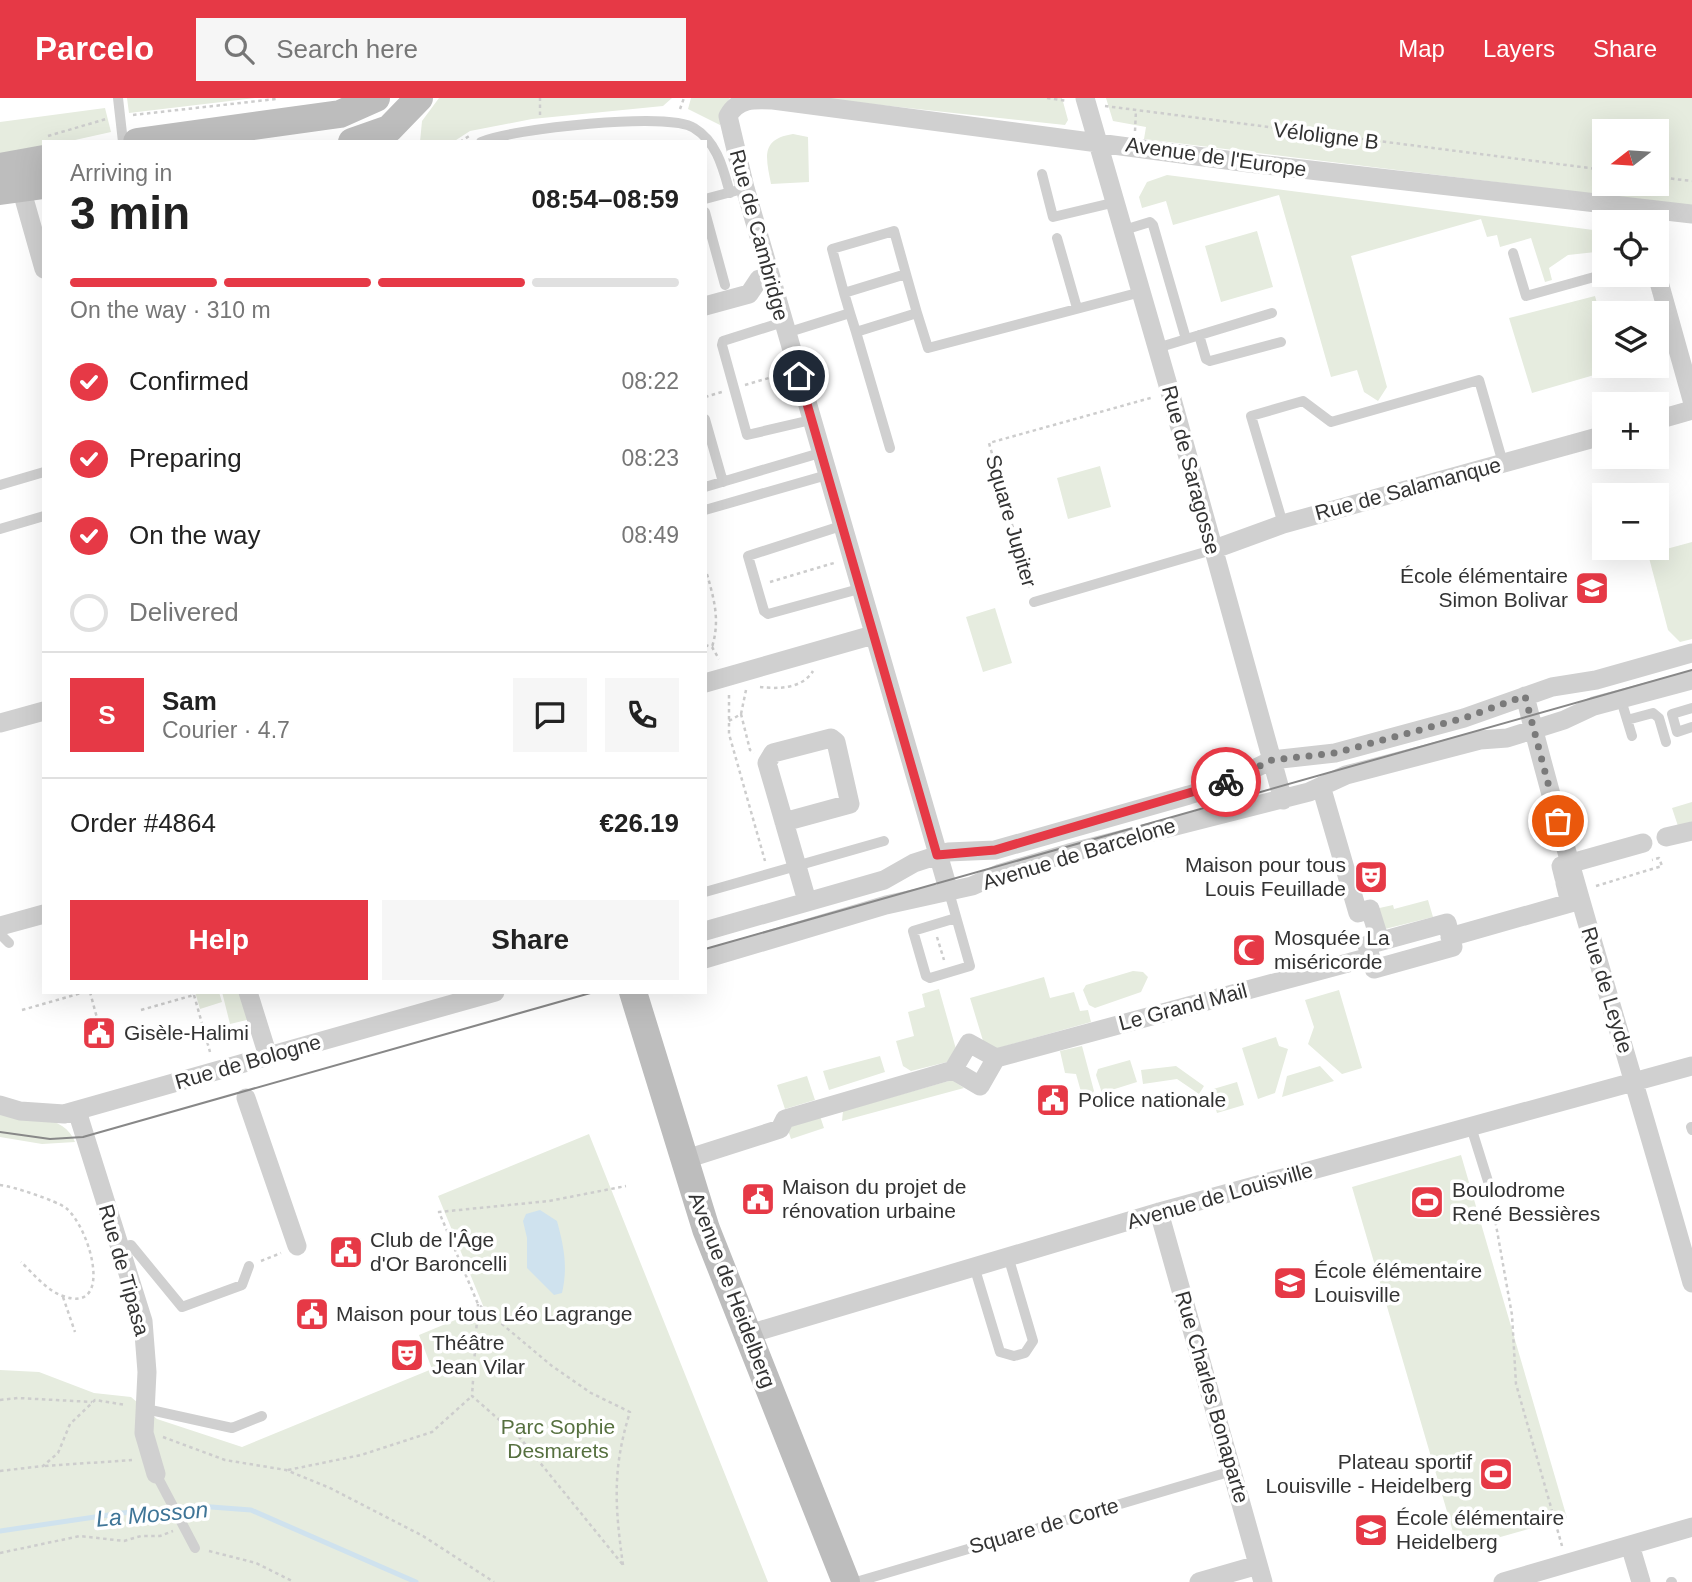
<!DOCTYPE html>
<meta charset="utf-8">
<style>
:root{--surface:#fff;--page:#f6f6f6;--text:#222;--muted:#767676;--line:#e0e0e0;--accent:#e63946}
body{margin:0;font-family:Helvetica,sans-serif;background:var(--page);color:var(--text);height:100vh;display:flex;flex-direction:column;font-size:26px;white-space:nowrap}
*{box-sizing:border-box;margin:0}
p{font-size:23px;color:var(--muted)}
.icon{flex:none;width:38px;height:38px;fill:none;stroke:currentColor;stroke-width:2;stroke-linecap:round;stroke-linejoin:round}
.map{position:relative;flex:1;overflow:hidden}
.sheet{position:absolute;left:42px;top:42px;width:665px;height:854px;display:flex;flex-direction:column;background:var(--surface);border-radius:0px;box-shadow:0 7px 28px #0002}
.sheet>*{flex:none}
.needle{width:46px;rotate:253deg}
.fabs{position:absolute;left:1592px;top:21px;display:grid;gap:14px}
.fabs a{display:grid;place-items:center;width:77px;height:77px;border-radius:0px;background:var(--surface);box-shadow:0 7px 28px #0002;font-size:35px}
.pin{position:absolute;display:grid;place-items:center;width:60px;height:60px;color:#fff;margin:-30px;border:4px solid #fff;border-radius:50%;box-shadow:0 2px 7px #0007}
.courier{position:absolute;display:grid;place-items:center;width:70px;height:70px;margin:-35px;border:5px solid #e63946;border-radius:50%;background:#fff;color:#222;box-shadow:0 2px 9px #0007}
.summary em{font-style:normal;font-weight:700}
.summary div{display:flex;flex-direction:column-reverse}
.summary{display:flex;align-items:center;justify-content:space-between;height:119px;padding:0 28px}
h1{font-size:46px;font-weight:700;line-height:52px}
.bar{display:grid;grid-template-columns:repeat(4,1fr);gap:10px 7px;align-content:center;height:84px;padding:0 28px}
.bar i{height:9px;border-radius:5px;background:var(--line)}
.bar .active{background:var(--accent)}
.bar p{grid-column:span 4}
.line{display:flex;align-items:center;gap:18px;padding:0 28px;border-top:2px solid var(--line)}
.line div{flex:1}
.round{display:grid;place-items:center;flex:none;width:74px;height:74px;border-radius:0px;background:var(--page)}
ol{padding:0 28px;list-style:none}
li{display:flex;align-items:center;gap:21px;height:77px}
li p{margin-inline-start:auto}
li .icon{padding:7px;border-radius:50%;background:var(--accent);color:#fff;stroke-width:4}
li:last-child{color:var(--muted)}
li i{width:38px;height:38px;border:4px solid var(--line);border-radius:50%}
.primary-button{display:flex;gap:14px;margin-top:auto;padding:14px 28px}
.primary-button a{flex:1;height:80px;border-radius:0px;background:var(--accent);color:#fff;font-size:28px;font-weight:700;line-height:80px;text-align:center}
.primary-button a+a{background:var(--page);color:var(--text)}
header{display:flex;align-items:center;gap:42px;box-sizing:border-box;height:98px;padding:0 35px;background:var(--accent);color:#fff}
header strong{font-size:33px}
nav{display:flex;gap:38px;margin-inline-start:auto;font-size:24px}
.search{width:490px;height:63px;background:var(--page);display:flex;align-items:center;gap:18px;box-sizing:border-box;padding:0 24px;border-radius:0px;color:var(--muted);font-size:26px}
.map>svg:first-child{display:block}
.green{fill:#e6ecdf;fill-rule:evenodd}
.water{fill:#cfe2ee}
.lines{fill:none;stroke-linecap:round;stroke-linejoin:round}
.stream{stroke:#cfe2ee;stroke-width:5}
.path{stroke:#cdcdcd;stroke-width:2.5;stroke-dasharray:3.5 3.5;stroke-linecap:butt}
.lane{stroke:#d0d0d0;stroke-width:10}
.street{stroke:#d0d0d0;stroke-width:19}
.secondary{stroke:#bdbdbd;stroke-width:28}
.tram{stroke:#888;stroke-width:2}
.street-bridge{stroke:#d0d0d0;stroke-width:19}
.done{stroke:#7a7a7a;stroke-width:7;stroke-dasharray:0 12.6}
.route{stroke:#e63946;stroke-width:9}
.labels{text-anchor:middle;stroke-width:7;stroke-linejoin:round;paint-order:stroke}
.street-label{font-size:21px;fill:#333;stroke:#fff}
.poi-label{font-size:21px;fill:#333;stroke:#fff;text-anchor:start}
.park-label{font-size:21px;fill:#56703f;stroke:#fff}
.water-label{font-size:23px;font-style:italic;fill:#3f7597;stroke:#fff}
</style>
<header>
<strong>Parcelo</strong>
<div class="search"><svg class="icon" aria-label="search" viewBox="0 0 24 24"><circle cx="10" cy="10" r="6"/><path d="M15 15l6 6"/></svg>Search here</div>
<nav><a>Map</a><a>Layers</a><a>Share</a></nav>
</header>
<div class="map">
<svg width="1692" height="1484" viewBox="0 0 1692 1484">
<rect width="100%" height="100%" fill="#fff"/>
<path class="green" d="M127,0H255L129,15Z
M439,0H672L663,8L532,21L470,33L453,44H420L422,23Z
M691,0H730L721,13L720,27L688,11Z
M816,0H1062L1068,22L1065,27Z
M1106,0H1692V108L1144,41L1146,29L1113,23ZM1605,33H1657V86H1605Z
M105,10L111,34L66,44H44V48L0,58V24Z
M793,36L808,39L809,84L771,86C766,60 760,41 793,36Z
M1167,77L1601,133L1605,134V153L1568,157L1549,170L1552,182L1545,184L1531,140L1500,149L1497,137L1487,139L1481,121L1351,158L1387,289L1378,303L1364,294L1357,272L1331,279L1279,97L1173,127L1166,103L1142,110L1139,99L1147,84Z
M1257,133L1273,189L1221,204L1205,148Z
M1595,198L1605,234V268H1614L1615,271L1532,295L1509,220Z
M1100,368L1111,409L1068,421L1057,380Z
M1692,444V541L1680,544L1668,532L1648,456Z
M995,510L1012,565L983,574L966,519Z
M1692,704V727L1679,731L1672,710Z
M1428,802L1433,819L1381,832L1375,811L1393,807L1394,811Z
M1133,873L1143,874L1148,879L1141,894L1095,910L1089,907L1083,892L1086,887Z
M1044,879L1050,900L1074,894L1080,913L1088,912L1091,924L995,951L984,946L970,900Z
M939,891L956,951L947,964L911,973L903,968L896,943L914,938L908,914L925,909L922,896Z
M1339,892L1362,970L1342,976L1308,946L1314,929L1305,902Z
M195,894H219L222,904L200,911Z
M222,894H243L251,921L230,926Z
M1276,939L1279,948L1288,951L1275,995L1258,1001L1242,950Z
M1082,948L1094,993L1085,1008L1076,976L1065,975L1060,953Z
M880,958L885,974L829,992L823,973Z
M1130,962L1137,984L1102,995L1096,977L1098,971Z
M1176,968L1204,988L1199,996L1177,981L1143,986L1141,972Z
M1320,968L1334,983L1282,999L1287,978Z
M807,978L815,1002L785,1011L777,987Z
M952,982L964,990L842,1023L843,1013Z
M1237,984L1244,1007L1217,1015L1210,992Z
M0,1015C25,1019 65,1016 75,1044L42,1046L0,1039Z
M820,1018L824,1030L791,1041L787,1029Z
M589,1036L768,1484H0V1272L39,1274L94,1295L131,1299L157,1321L242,1349L432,1271L419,1237L484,1210L438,1098Z
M1461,1057L1567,1420L1458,1451L1352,1089Z"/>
<path class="water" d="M540,1112L557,1123C564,1149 568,1169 562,1195L554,1197L527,1170V1140L523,1123L526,1116Z"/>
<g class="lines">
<path class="stream" d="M0,1433L122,1415L198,1408L251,1412L416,1484"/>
<path class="path" d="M1047,0L1067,3
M1105,8L1605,72
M680,11L684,0
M133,17L276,1
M540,17V0
M1135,33L1136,12
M48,38L106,21
M460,44L469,38
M1657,79L1692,83
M745,287L779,277
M705,299L722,294
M705,469C713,498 721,520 712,549
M770,484L834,465
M1030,490L989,345L1154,299
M705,547L712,549L719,561
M760,589C778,591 802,591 813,573
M729,597V636L765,763
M741,616L750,652L754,655
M729,623L741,616L746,592
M1596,788L1662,768L1659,760L1652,762
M937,839L944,862
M90,894L97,920
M194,897L210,954
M22,912L85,894
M141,912L194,897L193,894
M0,1087C12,1088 57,1103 66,1110C91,1131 114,1217 63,1198C47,1193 33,1175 21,1164
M1493,1110L1512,1217L1516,1286L1562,1448
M261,1163L281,1155
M63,1199L75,1234
M478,1206L472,1298L520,1340L623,1467
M0,1302L18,1300L92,1304
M163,1339L225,1362L286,1372L330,1390L423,1438L494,1484
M45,1368L132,1362
M288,1372L361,1357L432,1334L472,1298
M0,1373L43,1368L58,1355L70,1326L95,1302L126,1307
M209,1453L256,1465L294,1484
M0,1455L80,1438L124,1443L141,1438H160L173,1433
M623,1467C615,1409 612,1371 630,1314L591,1295L552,1268L478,1206L439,1114L549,1103L626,1088"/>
<path class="lane" d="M118,0L123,44
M481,44C510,31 670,13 694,30C717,44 723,70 730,95
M1042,76L1053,119L1116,104
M705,101L735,93
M705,114L725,187
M1124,132L1150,124L1153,127L1186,241
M1057,140L1077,210
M1513,155L1526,198L1605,176
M844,195L832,151L894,133L906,176
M917,215L928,250L1141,194
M783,224L723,243L722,247L747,337L811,322
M856,234L890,350
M786,235L850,215L856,234L917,215L906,176L844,195L850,215
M1199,237L1206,261L1210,263L1281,244
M1157,250L1272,215
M705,321L723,384
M0,387L44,374
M705,389L820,355
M705,412L827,377
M1283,426L1251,318L1303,303L1331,324L1479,282L1503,365
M841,428L748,458L764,513L768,516L859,491
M0,431L44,418
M1034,504L1212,452
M1621,602L1632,638
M1692,610L1672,616L1677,634L1692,629
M1627,622L1653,615L1659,620L1666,644
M705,794L884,743
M949,794C956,818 963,843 970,868L930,880L926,878L913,833L956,820
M0,836L9,845
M1471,1029L1492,1096
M1691,1029L1692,1032
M121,1149L131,1147L182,1209L242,1187L249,1168
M974,1168L1000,1254L1014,1258L1025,1255L1033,1243L1008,1158
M146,1311L232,1330L262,1318
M156,1376L195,1450
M856,1484L1232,1373
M1671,1484H1672"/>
<path class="street" d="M1085,0L1170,294L1283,702
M21,90L44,171
M1657,177L1692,302
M705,208L749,196L759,181L771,179
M1657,322L1692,312
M1212,452L1283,426L1605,337
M705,585L873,537
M1525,598C1575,795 1637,989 1692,1185
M0,625L44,613
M1321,688L1358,815L1370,811L1380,843
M784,724L850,706L836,644L831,640L773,655L767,665L807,803
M1666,739L1692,733
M949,794L745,90L728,18C738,0 754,1 773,2L1249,65L1692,116
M1447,825L1453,849L1374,871L1367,847Z
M0,828L44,816
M705,833L884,782L914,765L948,754L995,752L1189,697L1221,687L1272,662L1335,655L1464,620L1552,589L1596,582L1692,555
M1450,839L1570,805L1565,785
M705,861L886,807L972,788L1001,775L1069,755L1309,694L1346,677L1480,642L1507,640L1564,622L1594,608L1692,582
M248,894L268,958
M953,972L980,988L996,960L1370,859
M246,1000L297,1148
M0,1007L20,1013L64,1016L495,894
M77,1013L143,1223L147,1274L144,1335L156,1376
M683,1062L780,1031L785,1021L953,972L969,945L996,960
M1159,1114L1263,1484
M749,1236L1159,1114L1692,968
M1630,1447L1641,1484
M1199,1484L1258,1467
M1503,1484L1692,1429"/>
<path class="secondary" d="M137,44L340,16L376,0
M352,44L389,31L419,0
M0,69L44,61
M0,93L44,87
M633,894L706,1131L846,1484"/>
<path class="tram" d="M705,851L1692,572
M0,1034L50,1041L83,1039L594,894"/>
<path class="street-bridge" d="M1564,780L1561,768L1643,745"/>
</g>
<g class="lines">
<path class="done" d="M1226,684L1272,662L1335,655L1464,620L1525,598L1558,723"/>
<path class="route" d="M799,278L937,757L995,752L1226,684"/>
</g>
<defs>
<g id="school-square" transform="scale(1.75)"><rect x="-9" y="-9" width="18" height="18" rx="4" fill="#e63946" stroke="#fff"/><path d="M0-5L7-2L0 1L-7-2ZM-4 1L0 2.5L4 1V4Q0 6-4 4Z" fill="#fff"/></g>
<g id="theatre-square" transform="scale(1.75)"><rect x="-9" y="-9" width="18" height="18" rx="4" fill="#e63946" stroke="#fff"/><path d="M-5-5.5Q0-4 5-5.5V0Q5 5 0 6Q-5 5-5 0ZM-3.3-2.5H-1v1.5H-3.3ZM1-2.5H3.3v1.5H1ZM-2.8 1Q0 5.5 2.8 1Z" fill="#fff"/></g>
<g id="mosque-square" transform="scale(1.75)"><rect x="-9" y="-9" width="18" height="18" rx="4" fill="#e63946" stroke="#fff"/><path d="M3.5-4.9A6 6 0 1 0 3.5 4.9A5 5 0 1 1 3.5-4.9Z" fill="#fff"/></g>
<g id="civic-square" transform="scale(1.75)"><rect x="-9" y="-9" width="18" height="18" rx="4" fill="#e63946" stroke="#fff"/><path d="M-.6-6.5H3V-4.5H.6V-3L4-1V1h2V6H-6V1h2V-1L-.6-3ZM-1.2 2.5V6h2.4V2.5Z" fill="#fff"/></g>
<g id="stadium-square" transform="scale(1.75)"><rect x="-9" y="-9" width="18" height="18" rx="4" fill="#e63946" stroke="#fff"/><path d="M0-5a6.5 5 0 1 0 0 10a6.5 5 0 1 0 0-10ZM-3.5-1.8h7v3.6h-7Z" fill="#fff"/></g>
</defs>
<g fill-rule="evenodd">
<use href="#school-square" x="1592" y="490"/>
<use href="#theatre-square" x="1371" y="779"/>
<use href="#mosque-square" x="1249" y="852"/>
<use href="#civic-square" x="99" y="935"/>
<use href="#civic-square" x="1053" y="1002"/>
<use href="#civic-square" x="758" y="1101"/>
<use href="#stadium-square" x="1427" y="1104"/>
<use href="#civic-square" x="346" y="1154"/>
<use href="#school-square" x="1290" y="1185"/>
<use href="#civic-square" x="312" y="1216"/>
<use href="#theatre-square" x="407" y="1257"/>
<use href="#stadium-square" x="1496" y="1376"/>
<use href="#school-square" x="1371" y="1432"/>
</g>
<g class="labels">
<g class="street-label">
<text transform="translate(1326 38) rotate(7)" y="7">Véloligne B</text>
<text transform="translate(1216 59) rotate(8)" y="7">Avenue de l'Europe</text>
<text transform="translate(759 137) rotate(75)" y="7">Rue de Cambridge</text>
<text transform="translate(1191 372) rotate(75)" y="7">Rue de Saragosse</text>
<text transform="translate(1408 391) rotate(-15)" y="7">Rue de Salamanque</text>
<text transform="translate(1011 423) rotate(74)" y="7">Square Jupiter</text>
<text transform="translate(1079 756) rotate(-17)" y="7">Avenue de Barcelone</text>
<text transform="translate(1607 892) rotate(73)" y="7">Rue de Leyde</text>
<text transform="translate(1183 909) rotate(-15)" y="7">Le Grand Mail</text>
<text transform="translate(248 964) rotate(-16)" y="7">Rue de Bologne</text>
<text transform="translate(1220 1098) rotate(-16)" y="7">Avenue de Louisville</text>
<text transform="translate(124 1172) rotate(74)" y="7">Rue de Tipasa</text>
<text transform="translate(732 1192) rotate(69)" y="7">Avenue de Heidelberg</text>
<text transform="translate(1212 1299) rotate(74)" y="7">Rue Charles Bonaparte</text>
<text transform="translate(1044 1428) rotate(-16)" y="7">Square de Corte</text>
</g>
<g class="poi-label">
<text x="1568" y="485" text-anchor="end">École élémentaire<tspan x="1568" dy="24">Simon Bolivar</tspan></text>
<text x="1346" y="774" text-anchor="end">Maison pour tous<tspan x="1346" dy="24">Louis Feuillade</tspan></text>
<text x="1274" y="847">Mosquée La<tspan x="1274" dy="24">miséricorde</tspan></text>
<text x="124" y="942">Gisèle-Halimi</text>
<text x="1078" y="1009">Police nationale</text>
<text x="782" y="1096">Maison du projet de<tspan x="782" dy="24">rénovation urbaine</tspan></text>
<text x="1452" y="1099">Boulodrome<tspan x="1452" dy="24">René Bessières</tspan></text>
<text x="370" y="1149">Club de l'Âge<tspan x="370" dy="24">d'Or Baroncelli</tspan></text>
<text x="1314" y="1180">École élémentaire<tspan x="1314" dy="24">Louisville</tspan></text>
<text x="336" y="1223">Maison pour tous Léo Lagrange</text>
<text x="432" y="1252">Théâtre<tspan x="432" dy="24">Jean Vilar</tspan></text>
<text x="1472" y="1371" text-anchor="end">Plateau sportif<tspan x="1472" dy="24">Louisville - Heidelberg</tspan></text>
<text x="1396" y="1427">École élémentaire<tspan x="1396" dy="24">Heidelberg</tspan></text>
</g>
<g class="park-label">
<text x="558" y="1336">Parc Sophie<tspan x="558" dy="24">Desmarets</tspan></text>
</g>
<g class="water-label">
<text transform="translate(152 1416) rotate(-5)" y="8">La Mosson</text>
</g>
</g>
</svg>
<div class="fabs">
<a><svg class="needle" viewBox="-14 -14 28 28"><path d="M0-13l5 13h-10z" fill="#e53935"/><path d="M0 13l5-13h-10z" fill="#767676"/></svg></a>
<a><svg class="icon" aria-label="locate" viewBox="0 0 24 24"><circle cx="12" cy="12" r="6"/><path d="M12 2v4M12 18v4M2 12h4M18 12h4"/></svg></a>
<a><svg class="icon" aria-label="layers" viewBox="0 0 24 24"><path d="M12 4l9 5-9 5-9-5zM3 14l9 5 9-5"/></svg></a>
<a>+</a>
<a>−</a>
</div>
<div class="pin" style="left:1558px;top:723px;background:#ea580c"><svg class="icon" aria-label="bag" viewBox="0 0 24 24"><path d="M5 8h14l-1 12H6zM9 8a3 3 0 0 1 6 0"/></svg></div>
<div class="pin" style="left:799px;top:278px;background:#1f2937"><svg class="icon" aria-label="home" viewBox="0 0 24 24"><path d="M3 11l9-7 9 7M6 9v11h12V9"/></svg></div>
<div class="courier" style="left:1226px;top:684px"><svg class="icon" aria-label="bike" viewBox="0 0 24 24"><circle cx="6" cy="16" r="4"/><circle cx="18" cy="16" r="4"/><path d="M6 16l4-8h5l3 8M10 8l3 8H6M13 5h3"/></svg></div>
<section class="sheet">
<div class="summary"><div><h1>3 min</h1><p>Arriving in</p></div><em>08:54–08:59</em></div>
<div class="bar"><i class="active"></i><i class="active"></i><i class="active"></i><i></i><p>On the way · 310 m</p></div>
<ol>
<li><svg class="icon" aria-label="check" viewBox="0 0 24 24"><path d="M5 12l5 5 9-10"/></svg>Confirmed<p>08:22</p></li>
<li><svg class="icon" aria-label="check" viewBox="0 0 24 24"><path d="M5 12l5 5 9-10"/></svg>Preparing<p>08:23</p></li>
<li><svg class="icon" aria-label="check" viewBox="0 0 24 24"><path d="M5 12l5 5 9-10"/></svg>On the way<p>08:49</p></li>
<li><i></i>Delivered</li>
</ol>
<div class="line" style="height:126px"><b class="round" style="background:var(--accent);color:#fff">S</b><div><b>Sam</b><p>Courier · 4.7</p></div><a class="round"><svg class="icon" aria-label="chat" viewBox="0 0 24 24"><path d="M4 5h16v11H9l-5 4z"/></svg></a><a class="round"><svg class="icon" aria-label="phone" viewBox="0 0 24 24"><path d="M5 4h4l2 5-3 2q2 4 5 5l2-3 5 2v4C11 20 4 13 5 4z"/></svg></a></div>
<div class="line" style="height:91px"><div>Order #4864</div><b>€26.19</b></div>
<div class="primary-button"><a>Help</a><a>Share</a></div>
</section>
</div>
